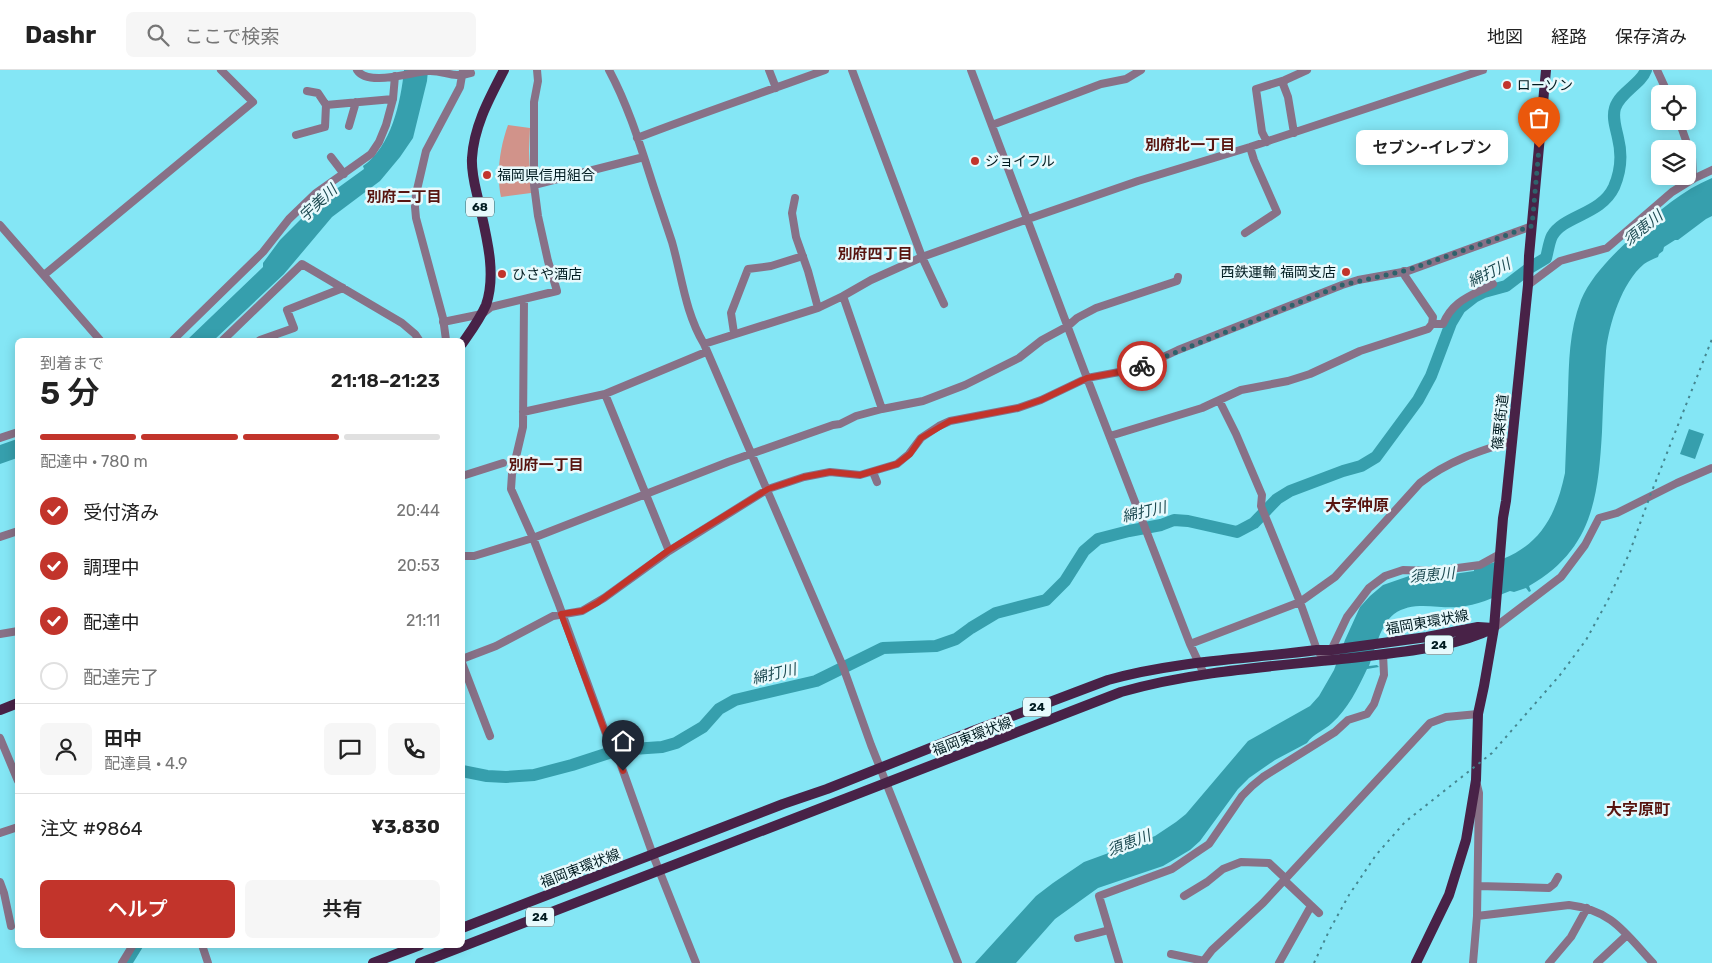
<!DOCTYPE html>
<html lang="ja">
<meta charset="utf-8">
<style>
:root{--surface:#fff;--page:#f6f6f6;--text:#222;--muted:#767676;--line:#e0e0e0;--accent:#c2342b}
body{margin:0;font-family:Rubik,"Noto Sans JP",sans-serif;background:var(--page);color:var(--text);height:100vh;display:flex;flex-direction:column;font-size:19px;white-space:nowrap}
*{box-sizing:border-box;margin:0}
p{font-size:16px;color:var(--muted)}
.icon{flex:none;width:28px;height:28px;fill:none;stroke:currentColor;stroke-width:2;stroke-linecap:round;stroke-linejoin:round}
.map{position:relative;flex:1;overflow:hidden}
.panel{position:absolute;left:15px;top:268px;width:450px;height:610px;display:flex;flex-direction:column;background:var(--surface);border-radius:8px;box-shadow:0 2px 12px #0003}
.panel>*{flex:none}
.controls{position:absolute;left:1651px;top:15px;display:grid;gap:10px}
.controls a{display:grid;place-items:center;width:45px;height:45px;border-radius:8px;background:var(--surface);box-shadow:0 2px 12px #0003;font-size:25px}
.pin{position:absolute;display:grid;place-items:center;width:42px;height:42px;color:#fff;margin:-51px -21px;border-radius:50% 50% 50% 0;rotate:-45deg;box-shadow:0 0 5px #0007}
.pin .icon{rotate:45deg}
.courier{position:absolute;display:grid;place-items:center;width:50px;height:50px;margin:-25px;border:4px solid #c2342b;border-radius:50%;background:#fff;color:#222;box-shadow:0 1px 6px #0007}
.bubble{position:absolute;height:35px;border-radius:8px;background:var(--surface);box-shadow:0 2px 12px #0003;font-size:16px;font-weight:600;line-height:35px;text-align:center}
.summary em{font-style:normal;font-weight:600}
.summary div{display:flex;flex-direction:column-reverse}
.summary{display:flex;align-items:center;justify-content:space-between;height:85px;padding:0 25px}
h1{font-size:32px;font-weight:600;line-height:38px}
.bar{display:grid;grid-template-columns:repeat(4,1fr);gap:8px 5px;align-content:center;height:60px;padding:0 25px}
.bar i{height:6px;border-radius:4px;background:var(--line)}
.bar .selected{background:var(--accent)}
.bar p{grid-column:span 4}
.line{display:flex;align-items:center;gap:12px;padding:0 25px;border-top:1px solid var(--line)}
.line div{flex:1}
.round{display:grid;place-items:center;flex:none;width:52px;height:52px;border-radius:8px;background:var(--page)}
ol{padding:0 25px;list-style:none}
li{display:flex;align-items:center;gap:15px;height:55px}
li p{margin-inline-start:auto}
li .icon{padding:5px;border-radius:50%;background:var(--accent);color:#fff;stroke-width:4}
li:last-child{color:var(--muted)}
li i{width:28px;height:28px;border:2px solid var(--line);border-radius:50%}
.primary-button{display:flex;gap:10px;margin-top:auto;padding:10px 25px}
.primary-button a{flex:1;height:58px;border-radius:8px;background:var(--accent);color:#fff;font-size:20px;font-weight:600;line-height:58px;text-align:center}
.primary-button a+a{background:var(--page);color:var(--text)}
header{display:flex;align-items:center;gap:30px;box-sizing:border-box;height:70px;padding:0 25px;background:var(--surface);border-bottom:1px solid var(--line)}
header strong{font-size:24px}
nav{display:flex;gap:28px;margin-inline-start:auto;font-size:18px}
.search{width:350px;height:45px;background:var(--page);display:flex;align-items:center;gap:12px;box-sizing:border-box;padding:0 18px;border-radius:8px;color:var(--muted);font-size:19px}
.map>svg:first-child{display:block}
.green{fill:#d1938a}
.water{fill:#369fad}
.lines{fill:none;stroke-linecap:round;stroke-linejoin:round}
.river{stroke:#369fad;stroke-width:12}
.minor{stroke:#887187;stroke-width:8}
.major{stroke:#482247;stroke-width:10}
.rail{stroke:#458690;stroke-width:2;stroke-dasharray:2.5 5;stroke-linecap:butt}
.done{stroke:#2e626b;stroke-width:5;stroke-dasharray:0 9}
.route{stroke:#c2342b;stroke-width:6}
.poi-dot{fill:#c2342b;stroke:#e7f9fc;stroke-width:2}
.labels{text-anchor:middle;stroke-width:5;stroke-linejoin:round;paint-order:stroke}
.shield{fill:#e7f9fc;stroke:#455e62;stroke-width:1}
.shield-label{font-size:12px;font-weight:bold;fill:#001b20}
.poi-label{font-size:14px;fill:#001b20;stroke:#e7f9fc;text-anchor:start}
.street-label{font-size:14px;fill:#001b20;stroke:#e7f9fc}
.neighbourhood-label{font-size:15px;font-weight:bold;fill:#581510;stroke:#e7f9fc}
.water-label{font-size:15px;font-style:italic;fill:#1e4b52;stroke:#e7f9fc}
.quarter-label{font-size:16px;font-weight:bold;fill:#581510;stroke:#e7f9fc}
</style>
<header>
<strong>Dashr</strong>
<div class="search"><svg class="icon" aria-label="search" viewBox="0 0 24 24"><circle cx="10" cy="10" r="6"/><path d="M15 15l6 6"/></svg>ここで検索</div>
<nav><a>地図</a><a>経路</a><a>保存済み</a></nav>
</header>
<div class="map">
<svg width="1712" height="893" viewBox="0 0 1712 893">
<rect width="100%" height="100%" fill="#84e6f5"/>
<path class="green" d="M508,55L530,58L529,81L531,123L501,127C496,104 500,77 508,55Z"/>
<path class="water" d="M404,0H428L427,11L413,68L400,87L380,111L332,147L284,204L214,270H187L263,197V193L280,170L317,133L364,99L363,96C391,77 401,32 404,0Z
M1712,108V146L1706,149L1678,170H1675L1664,177L1663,181L1659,184L1658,187C1653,189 1648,191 1644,194C1622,212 1609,254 1606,281C1604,308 1603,335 1602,362C1598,429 1592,480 1529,516L1531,521L1529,522L1526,518L1514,522L1510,521C1493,528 1477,535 1459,537C1438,539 1413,530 1394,544C1380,555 1375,580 1369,596L1377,595L1379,597L1367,599C1358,618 1348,639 1332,653C1325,660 1313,664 1307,673L1275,690L1249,708L1238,719L1200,771L1190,780L1163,796L1098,818L1055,849L1016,893H975L1036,826L1053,813L1084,792L1155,766L1176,752L1186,744L1248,671L1310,636L1319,626L1334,600L1345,570L1360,537L1370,526L1383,515L1409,506L1433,507L1474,501V498C1530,485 1553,460 1565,403C1566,377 1567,350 1568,324C1569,292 1569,261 1581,230C1592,204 1616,182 1636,163C1658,141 1683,120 1712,108Z
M1689,359L1704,364L1695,389L1680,384Z
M17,369V388L0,394V375Z"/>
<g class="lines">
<path class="river" d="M462,701L487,706L506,707L534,705L572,695L618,680L662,677L676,673L703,657L719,639L735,630L816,611L883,578L936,576L956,569L971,558L996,543L1046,530L1065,511L1084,481L1098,469L1129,461L1161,455L1174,450L1188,451L1237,462L1254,453L1277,429L1290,421L1343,401L1361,396L1376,387L1418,330L1431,306L1451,253L1460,238L1474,227L1484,222L1506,216L1531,197L1546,188C1548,181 1549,172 1552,166C1564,145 1601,145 1614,117C1621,101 1622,84 1618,68C1616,58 1612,48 1615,38C1620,22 1641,14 1646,0
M126,893L137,875"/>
<path class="minor" d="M357,0C368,17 411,2 428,1C445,0 452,9 471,3
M609,0C629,37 641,78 654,118C660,136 666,154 672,172C682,207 685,242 704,274L842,594L871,675L958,893
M769,0L776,18
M852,0L922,187L944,234
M971,0L1087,308L1190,574L1204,604
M1657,0L1668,24
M307,21L318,23L326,35
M1679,51L1692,87L1693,109
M992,55L1101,14L1126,9L1141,0
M349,56L356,32
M1294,63L1288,27L1283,14L1285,10L1307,0
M296,65L325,57L326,35L393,29
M637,68C699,44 762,23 825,0
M1267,72L1262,62L1256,19L1285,10
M331,87L344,104
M534,115L644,87
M795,128L792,143L796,167L808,201L818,238
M0,155L100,270
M1245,163L1277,142L1254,90L1250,77
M44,205L253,32L221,0
M1528,215L1560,191L1607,178L1672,122L1693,109L1712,100
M843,226L882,339
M524,230L523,357L512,404L511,419L533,468L558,532L610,675L617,684L653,785L696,893
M443,252L482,244L491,237L557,221L548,191L538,146L534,115V32L538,11L537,0
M1432,254H1443C1453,230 1471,226 1493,214
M734,263L731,243L748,199L771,196L803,186
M173,270L263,182L289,149L316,123L371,84L379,72L386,55L393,29L395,6
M223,270L302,194L402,253L415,264L419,270
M260,270L294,258L287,240L343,218
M446,270L443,248L416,148L415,137L416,124L426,81L460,17L463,0
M704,274L818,238L843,226L871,210L922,187L1028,149L1138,111L1250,77L1483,0
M605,324L669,481
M1219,330L1236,364L1262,425L1261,436L1300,532L1317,580L1326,591L1347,547L1369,518L1385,506L1403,500L1435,501L1480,495L1500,484
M523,342L605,324L706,282
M1110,366L1202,338L1241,320L1288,311L1310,304L1360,281L1428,259L1432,254L1433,247L1405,206L1404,201
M0,368L18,362
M873,402L877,412
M462,406L503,393
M0,467L18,461
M462,486H474L533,468L728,392L833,355L840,354L856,346L882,339L923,331L965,315L1019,288L1042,270L1068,256L1077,248L1096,238L1177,211L1178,207
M1494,558L1561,507L1585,475L1599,448L1617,443L1677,413L1712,398
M0,564L18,561
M1190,574L1300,532L1335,507L1420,413C1448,391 1479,381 1512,371
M462,589L496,576L553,546L582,541L604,528L669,481L768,419L804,407L830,402L860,405L897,394L909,384L921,368L939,356L950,351L1018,338L1041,330L1087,308L1130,300L1146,295L1178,280L1342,215L1358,210L1408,201L1532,156
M462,593L490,666
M0,668L18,711
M0,763L18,757
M1284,810L1319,843
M0,812L4,823L11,856
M1478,816L1549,818L1554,814L1558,807
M1184,826L1207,812L1223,799L1241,792L1269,793L1285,808
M1477,846L1569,835C1612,840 1625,863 1653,893
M1078,868L1109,860
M202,875L208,893
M1171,884L1204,891
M122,893L133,875
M1119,893L1099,826L1172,799L1200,780L1209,774L1242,726L1252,716L1263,707L1335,662L1348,650L1367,644L1374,634L1384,605L1383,584
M1202,893L1212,880L1263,833L1430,653L1446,647L1478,644
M1279,893L1311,836
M1473,893L1477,846L1479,723L1477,715
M1549,893L1571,867L1587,838
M1597,893L1627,865"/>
<path class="major" d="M462,274C471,261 480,249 486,235C497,203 486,165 479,133C476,119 471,104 472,88C474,56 489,29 504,0
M0,640L18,633
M462,858L783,734L827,719L973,661L1108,610C1175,591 1248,589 1317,580H1331L1427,567L1478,557L1493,558
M373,893L420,875
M420,893L1121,622C1202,599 1286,596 1368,586C1410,581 1455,577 1494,558
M1416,893L1449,825L1466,770L1476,710L1478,644L1484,616L1494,558L1503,448L1506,431L1528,215L1529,186L1546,0"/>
<path class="rail" d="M1314,893L1329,861L1349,825L1376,785L1405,752L1492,683L1560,605L1586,570L1608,530L1629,484L1650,426L1712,269"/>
</g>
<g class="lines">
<path class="done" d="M1142,296L1342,215L1408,200L1532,156L1539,78"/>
<path class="route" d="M623,701L617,684L610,675L561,544L582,541L597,533L669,480L768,419L804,407L830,402L860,405L897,394L910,384L921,368L950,351L1018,338L1041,330L1087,308L1130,300L1142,296"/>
</g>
<g class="poi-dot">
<circle cx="1507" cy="15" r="5"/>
<circle cx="975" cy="91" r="5"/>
<circle cx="487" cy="105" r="5"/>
<circle cx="1346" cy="202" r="5"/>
<circle cx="502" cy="204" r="5"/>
</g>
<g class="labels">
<g class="shield">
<rect x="466" y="127.5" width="28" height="19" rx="4"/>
<rect x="1425" y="565.5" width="28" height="19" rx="4"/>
<rect x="1023" y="627.5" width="28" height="19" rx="4"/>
<rect x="526" y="837.5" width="28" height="19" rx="4"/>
</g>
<g class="shield-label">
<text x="480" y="141">68</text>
<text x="1439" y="579">24</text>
<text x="1037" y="641">24</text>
<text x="540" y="851">24</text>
</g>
<g class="poi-label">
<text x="1517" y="20">ローソン</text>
<text x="985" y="96">ジョイフル</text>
<text x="497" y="110">福岡県信用組合</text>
<text x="1336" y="207" text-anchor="end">西鉄運輸 福岡支店</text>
<text x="512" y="209">ひさや酒店</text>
</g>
<g class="street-label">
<text transform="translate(1500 352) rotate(-84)" y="5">篠栗街道</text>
<text transform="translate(1427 552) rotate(-10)" y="5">福岡東環状線</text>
<text transform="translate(972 666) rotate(-21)" y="5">福岡東環状線</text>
<text transform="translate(580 798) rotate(-21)" y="5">福岡東環状線</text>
</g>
<g class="neighbourhood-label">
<text x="1190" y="80">別府北一丁目</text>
<text x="404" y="132">別府二丁目</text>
<text x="875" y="189">別府四丁目</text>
<text x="546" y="400">別府一丁目</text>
</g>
<g class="water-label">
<text transform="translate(318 133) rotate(-43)" y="5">宇美川</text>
<text transform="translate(1643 158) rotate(-39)" y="5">須恵川</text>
<text transform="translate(1489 203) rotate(-26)" y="5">綿打川</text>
<text transform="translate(1144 442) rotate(-13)" y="5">綿打川</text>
<text transform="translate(1432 505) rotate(-5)" y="5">須恵川</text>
<text transform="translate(774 604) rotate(-13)" y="5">綿打川</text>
<text transform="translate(1129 773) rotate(-21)" y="5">須恵川</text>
</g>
<g class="quarter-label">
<text x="1357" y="441">大字仲原</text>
<text x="1638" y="745">大字原町</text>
</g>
</g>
</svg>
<div class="controls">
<a><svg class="icon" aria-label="locate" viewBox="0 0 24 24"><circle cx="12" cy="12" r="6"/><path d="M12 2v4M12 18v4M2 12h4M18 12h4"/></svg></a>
<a><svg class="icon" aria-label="layers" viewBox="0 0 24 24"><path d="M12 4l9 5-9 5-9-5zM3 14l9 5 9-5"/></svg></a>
</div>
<div class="pin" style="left:1539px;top:78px;background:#ea580c"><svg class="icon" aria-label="bag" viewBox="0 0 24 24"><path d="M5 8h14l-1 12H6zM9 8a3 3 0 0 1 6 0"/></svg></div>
<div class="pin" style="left:623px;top:701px;background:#1f2937"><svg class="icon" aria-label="home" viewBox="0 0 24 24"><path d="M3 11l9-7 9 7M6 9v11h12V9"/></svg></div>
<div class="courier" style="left:1142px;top:296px"><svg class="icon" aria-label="bike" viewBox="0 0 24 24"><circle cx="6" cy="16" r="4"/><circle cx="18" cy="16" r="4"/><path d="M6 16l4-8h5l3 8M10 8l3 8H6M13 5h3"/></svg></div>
<div class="bubble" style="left:1356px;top:60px;width:152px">セブン-イレブン</div>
<section class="panel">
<div class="summary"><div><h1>5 分</h1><p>到着まで</p></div><em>21:18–21:23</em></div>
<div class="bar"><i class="selected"></i><i class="selected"></i><i class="selected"></i><i></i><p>配達中 · 780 m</p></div>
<ol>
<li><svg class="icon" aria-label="check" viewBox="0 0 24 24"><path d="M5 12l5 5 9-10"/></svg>受付済み<p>20:44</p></li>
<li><svg class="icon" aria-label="check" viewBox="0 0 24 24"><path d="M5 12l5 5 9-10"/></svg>調理中<p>20:53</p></li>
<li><svg class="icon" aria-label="check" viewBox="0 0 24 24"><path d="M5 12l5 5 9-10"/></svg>配達中<p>21:11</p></li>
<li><i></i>配達完了</li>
</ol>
<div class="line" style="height:90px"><a class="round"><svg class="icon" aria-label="person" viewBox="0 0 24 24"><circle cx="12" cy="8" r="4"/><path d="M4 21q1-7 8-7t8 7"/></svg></a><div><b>田中</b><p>配達員 · 4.9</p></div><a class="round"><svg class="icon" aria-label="chat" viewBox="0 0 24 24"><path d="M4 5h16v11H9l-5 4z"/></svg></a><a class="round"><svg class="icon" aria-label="phone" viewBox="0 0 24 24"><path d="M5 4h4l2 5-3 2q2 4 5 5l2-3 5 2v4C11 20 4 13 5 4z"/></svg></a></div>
<div class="line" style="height:65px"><div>注文 #9864</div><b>¥3,830</b></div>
<div class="primary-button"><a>ヘルプ</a><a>共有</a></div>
</section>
</div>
